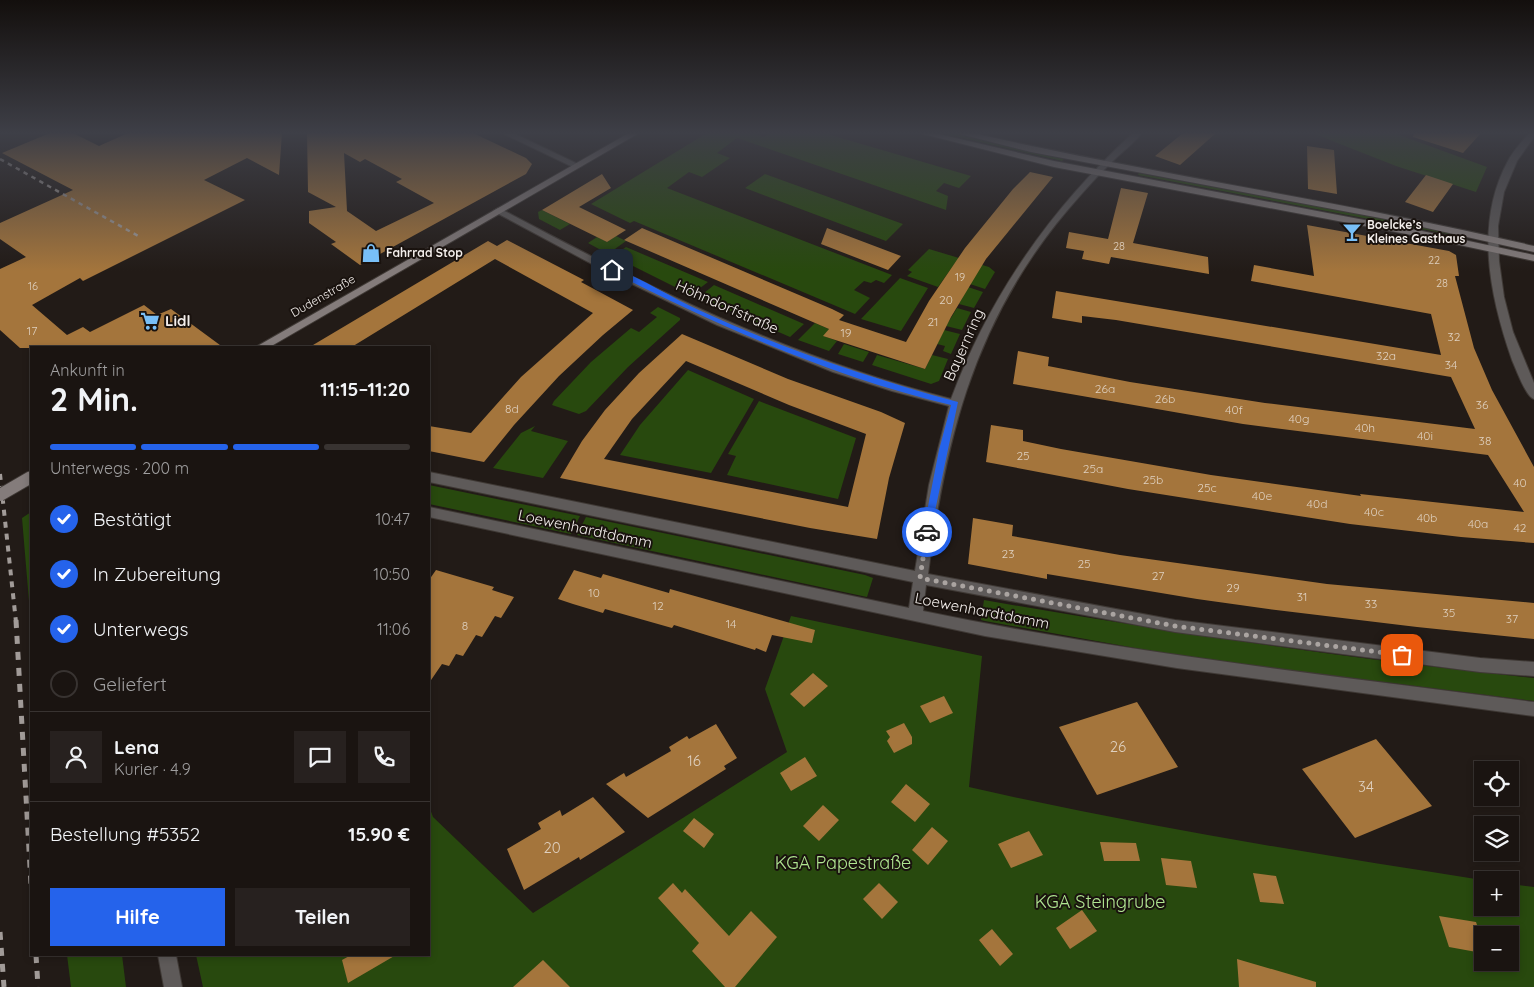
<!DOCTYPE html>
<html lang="de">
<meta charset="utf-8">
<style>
:root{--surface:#1a1411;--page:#27211f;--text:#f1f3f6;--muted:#9f9e9f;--line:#383331;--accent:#2563eb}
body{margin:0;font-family:Quicksand,sans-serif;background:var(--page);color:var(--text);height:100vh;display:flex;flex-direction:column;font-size:19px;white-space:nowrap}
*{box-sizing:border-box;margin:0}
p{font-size:16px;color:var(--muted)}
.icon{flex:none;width:28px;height:28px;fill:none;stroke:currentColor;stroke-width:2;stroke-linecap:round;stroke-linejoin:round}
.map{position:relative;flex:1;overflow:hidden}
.details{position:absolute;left:30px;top:346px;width:400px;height:610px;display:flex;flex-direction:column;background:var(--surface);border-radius:0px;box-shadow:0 2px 8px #0003,0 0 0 1px var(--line)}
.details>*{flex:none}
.controls{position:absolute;left:1474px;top:761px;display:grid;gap:10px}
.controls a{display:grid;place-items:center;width:45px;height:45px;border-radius:0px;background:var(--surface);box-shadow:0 2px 8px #0003,0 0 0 1px var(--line);font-size:25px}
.pin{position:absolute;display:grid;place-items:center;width:42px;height:42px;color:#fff;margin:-21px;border-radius:10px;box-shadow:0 2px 8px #0006}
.courier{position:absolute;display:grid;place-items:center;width:50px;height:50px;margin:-25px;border:4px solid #2563eb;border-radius:50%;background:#fff;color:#222;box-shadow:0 1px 6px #0007}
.summary em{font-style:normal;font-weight:700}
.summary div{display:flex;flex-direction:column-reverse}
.summary{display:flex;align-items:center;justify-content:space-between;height:85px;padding:0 20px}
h1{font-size:32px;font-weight:700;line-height:38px}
.bar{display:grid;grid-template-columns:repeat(4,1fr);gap:8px 5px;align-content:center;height:60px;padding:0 20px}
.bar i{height:6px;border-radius:4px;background:var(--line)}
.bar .on{background:var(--accent)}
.bar p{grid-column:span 4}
.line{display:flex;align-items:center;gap:12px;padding:0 20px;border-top:1px solid var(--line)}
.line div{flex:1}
.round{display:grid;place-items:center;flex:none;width:52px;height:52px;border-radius:0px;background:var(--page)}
ol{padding:0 20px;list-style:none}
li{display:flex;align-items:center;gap:15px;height:55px}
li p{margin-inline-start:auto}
li .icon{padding:5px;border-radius:50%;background:var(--accent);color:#fff;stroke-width:4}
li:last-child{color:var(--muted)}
li i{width:28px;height:28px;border:2px solid var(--line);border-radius:50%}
.button{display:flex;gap:10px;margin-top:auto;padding:10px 20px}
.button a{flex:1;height:58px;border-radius:0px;background:var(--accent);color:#fff;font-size:20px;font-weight:700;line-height:58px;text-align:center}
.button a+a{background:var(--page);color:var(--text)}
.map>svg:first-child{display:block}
.green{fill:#28490e;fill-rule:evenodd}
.building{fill:#a4753c;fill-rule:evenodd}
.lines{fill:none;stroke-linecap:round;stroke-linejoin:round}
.minor-casing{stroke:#3f3935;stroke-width:2}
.secondary-casing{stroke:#3f3935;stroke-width:2}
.minor{fill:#5e5a59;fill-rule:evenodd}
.secondary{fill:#847c7b;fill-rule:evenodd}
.rail-far2{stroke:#a19b98;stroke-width:2.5;stroke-dasharray:4.5 4.5;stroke-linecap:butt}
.rail-far1{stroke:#a19b98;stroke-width:4;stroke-dasharray:6 6;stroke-linecap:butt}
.rail{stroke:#a19b98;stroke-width:5;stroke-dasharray:8 8;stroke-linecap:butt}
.secondary-bridge-casing{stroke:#3f3935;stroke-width:14;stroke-linecap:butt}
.secondary-bridge{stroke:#847c7b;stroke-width:12}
.route{fill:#2563eb}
.done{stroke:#aaa4a1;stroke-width:5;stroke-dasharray:0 9}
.labels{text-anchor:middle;stroke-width:4;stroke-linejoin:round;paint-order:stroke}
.far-number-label{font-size:11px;fill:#dfd0bf}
.far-poi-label{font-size:12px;font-weight:bold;fill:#f3eeeb;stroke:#19120e;text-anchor:start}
.far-street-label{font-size:12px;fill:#f3eeeb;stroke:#19120e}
.number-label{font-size:12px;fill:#dfd0bf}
.street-label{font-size:15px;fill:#f3eeeb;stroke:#19120e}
.poi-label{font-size:15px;font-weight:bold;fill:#f3eeeb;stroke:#19120e;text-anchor:start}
.near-number-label{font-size:15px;fill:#dfd0bf}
.near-park-label{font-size:18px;fill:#b0e591;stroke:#19120e}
</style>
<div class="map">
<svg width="1534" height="987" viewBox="0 0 1534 987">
<rect width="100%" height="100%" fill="#221b17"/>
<path class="green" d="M707,133H754L764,137L769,133H824L971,176L959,188L944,183L936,191L948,196L946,210L737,138L717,153L730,158L702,177L689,172L667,188L892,275L884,283L876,280L871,283L864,281L854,290L870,298L855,314L634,221L630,223L591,204Z
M941,133H952L1064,159L1062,161L1058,160Z
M1312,133H1394L1487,167L1476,192L1396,166Z
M1139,173L1416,225L1453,233V235L1138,175Z
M765,174L903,224L886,241L745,188Z
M542,210L570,224L560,230L539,219L538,212Z
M616,236L626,241L608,254L588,243L597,237L607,242Z
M626,247L708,282L691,295L613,256Z
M929,249L989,267L995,272L985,289L970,284L955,263L938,287L907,276L912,272L908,270Z
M900,278L928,288L901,331L861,319Z
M714,285L804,324L790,337L699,297Z
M968,287L983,292L974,308L959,304Z
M658,307L680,318V320L628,367L586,411L579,414L552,405L554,401L591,362L631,328L639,332L657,317L650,313Z
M957,308L971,312L962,330L946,326Z
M815,323L829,329L824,336L837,341L829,351L798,340Z
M944,330L960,334L951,354L943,351L945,346L937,344Z
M844,344L869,352L863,362L838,354Z
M877,355L925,369L932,355L948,359L939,381L931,384L872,365Z
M688,370L754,399L711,473L620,455L640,425Z
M759,401L856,438L838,499L727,475L736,456L728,454Z
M535,426L531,431L568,441L543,478L493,468L521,433Z
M429,485L580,516L571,534L429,504Z
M31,512V625L22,518Z
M586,517L865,575L873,578L867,597L577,535Z
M984,600C1167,632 1349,659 1534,678V701L1185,657L985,621L981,620Z
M791,616L982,656L969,787C1139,826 1310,853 1482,880V908H1510V884L1534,887V987H203L196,955H429V806L433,817L533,913L787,752L765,689ZM1482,935H1510V962H1482Z
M67,955H122L126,987H71Z"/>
<path class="building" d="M50,133H73L99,146L128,133H282L279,175L247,158L204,180L245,200L83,281L80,278L32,305L67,335L83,327L90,332L144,305L157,315L171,309L224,348H20L0,330V269L26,257L0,239V223L73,190L2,153Z
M307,133H473L526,158L532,164L526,174L360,265L331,244L336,242L309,223V211L336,207L308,192ZM344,153L360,162L365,159L402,179L396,182L434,203L376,231L347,211Z
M1183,133H1216L1180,165L1155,156Z
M1414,133H1481L1463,153L1413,137Z
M1307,146L1334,150L1337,194L1308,189Z
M1030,172L1053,177L986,259L951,317L925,369L823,336L829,329L624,240L642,228L832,309L844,315L839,320L906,342L929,301L965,248L1013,189Z
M602,174L611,188L579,207L626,230L607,242L542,210Z
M1426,175L1453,184L1433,212L1405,202Z
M1121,188L1148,193L1133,243L1208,257L1209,274L1111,257L1109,264L1082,259L1084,251L1066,248L1069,232L1108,239Z
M1307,225L1449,251L1456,255L1459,276H1455L1474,348L1492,390L1534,467V543L1461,537L1350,524L1128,489L986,462L991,425L1023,430V441L1061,449L1211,475L1361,496L1360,494L1524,512L1488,455L1243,424L1013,384L1018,351L1049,357L1048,366L1130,382L1265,403L1475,429L1451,377L1116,320L1082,316V323L1052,318L1056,291L1441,355L1431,314L1251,281L1254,265L1314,276Z
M827,228L901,256L888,270L821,244Z
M507,240L584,280L581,282L633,310L603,335L559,376L514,425L484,462L429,451V426L471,433L521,377L593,313L495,259L350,348H308L488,241L497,246Z
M682,334L788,379L881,412L905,423L889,478L877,539L810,528L560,478L582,441L605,410L639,373ZM686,361L789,405L866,434L848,507L604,459L632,419Z
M973,518L1013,525L1012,536L1120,555L1327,584L1534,603V639L1417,627L1276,610L1197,599L1047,574V579L968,564Z
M436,570L494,587L492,590L514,597L501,618L495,616L482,637L476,635L463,656L456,654L449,666L442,664L429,683V580Z
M574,570L601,578L603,574L669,593L670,589L815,630L812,643L772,635L766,652L756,648L755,650L674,625L672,628L605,609L603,613L573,604L558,599Z
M813,673L828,686L804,707L790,694Z
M944,696L953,713L930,723L920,706Z
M1137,702L1178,767L1097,795L1059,727Z
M904,723L912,737V744L894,753L887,741L890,737L886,731Z
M716,724L737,758L724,766L726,769L648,818L606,784L624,773L626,777L671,751L669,747L687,736L689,739Z
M1376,739L1432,806L1355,838L1302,769Z
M805,757L817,776L791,791L780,773Z
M906,784L930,804L915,822L891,802Z
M593,797L625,832L580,860L579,857L524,890L507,849L541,829L538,823L560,810L562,816Z
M823,805L839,820L819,841L803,826Z
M694,818L714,834L704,848L683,831Z
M932,827L948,841L928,865L912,850Z
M1029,831L1043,855L1011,868L998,844Z
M1100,842L1136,843L1140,861H1104Z
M1161,858L1191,861L1197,888L1166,885Z
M1253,873L1276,876L1284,904L1260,902Z
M673,883L682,893L685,889L729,936L751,911L777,937L735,987H725L692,951L699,943L658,898Z
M879,883L898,902L882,919L863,899Z
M1082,910L1097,931L1070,949L1056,928Z
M1439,916L1476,922L1482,940V953L1449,947Z
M992,929L1013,954L1000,966L979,940Z
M351,955H396L348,983L342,960Z
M1237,959L1316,982V987H1239Z
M543,960L570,987H513Z"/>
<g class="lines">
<g class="minor-casing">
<path id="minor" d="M502,133H513L582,166L575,168Z
M1133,133H1142C1133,144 1122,152 1112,162C1092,181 1074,202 1056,224C972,331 945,442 928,574L1175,620L1480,658L1534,662V676L1480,672L1175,632L926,585L923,611C1124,653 1330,675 1534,702V716L1177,668L985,636L429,517V507L909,608L913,582L429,482V472L915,571L929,485L949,406L892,391L833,372L717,325L605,271L493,211L498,208L501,209C649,288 788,357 951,399C990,295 1051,208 1133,133Z
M1529,133H1534V137L1517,161L1504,192L1498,226L1499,261L1504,297L1513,332L1534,383V399C1526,397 1516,369 1512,360C1490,297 1474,223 1508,161C1513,151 1522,142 1529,133Z
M158,955H176L182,987H164Z"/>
</g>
<g class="secondary-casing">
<path id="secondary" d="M629,133H639L268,348H254Z
M919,133H934L1054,161L1422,231L1534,255V261L1422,237L1054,167Z
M956,133H972C1158,175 1348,202 1534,246V252L1391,220L1031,152Z"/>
</g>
<use href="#minor" class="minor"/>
<use href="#secondary" class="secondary"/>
<path class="rail-far2" d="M0,159L140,237"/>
<path class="rail-far1" d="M0,474L16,622"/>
<path class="rail" d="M16,620L31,885
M0,932L4,987
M36,955L38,987"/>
<g class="secondary-bridge-casing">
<path id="secondary-bridge" d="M0,495L31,477"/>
</g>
<use href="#secondary-bridge" class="secondary-bridge"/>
</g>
<linearGradient id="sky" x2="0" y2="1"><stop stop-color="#130f0d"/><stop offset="0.49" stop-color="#3e3f47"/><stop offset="1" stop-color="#3e3f47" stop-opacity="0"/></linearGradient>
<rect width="1534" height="271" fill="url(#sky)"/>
<path class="route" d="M612,268C643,278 671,298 701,311C784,349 870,378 958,402L930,535L927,536L923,532L939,450L951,405C832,377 719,326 610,271V268Z"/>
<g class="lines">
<path class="done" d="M927,532L920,578L1175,626L1402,655"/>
</g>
<defs>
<g id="bar-bare" transform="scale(1.5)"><path d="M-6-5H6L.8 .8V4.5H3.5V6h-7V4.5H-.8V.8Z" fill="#78bff7" stroke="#19120e" stroke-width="2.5" paint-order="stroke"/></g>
<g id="shop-bare" transform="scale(1.5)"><path d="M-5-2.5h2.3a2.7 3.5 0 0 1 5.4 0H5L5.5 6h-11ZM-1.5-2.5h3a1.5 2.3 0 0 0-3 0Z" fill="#78bff7" stroke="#19120e" stroke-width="2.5" paint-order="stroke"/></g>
<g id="supermarket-bare" transform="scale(1.5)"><path d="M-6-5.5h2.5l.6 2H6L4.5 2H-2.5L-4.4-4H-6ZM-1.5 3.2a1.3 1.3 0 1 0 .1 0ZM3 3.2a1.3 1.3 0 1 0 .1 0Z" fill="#78bff7" stroke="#19120e" stroke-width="2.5" paint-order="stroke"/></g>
</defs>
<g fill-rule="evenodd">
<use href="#bar-bare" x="1352" y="232"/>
<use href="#shop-bare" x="371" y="253"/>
<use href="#supermarket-bare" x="150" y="321"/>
</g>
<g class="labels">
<g class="far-number-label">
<text x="1119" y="250">28</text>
<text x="1434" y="264">22</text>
<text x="960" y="281">19</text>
<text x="1442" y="287">28</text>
<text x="33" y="290">16</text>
</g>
<g class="far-poi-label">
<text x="1367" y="229">Boelcke’s<tspan x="1367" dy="14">Kleines Gasthaus</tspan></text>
<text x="386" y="257">Fahrrad Stop</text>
</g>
<g class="far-street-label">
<text transform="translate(323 296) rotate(-30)" y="4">Dudenstraße</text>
</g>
<g class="number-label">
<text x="946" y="304">20</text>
<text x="933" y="326">21</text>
<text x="32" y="335">17</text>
<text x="846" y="337">19</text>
<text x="1454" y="341">32</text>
<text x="1386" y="360">32a</text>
<text x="1451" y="369">34</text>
<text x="1105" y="393">26a</text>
<text x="1165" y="403">26b</text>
<text x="1482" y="409">36</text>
<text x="512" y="413">8d</text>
<text x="1234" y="414">40f</text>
<text x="1299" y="423">40g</text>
<text x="1365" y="432">40h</text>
<text x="1425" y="440">40i</text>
<text x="1485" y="445">38</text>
<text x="1023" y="460">25</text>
<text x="1093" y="473">25a</text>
<text x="1153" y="484">25b</text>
<text x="1520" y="487">40</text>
<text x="1207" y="492">25c</text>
<text x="1262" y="500">40e</text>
<text x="1317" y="508">40d</text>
<text x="1374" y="516">40c</text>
<text x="1427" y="522">40b</text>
<text x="1478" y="528">40a</text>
<text x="1520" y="532">42</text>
<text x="1008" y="558">23</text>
<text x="1084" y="568">25</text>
<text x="1158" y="580">27</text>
<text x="1233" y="592">29</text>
<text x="594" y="597">10</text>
<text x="1302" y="601">31</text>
<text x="1371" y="608">33</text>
<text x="658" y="610">12</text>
<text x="1449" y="617">35</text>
<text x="1512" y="623">37</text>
<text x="731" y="628">14</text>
<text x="465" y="630">8</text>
</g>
<g class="street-label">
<text transform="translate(727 307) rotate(24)" y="5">Höhndorfstraße</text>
<text transform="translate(964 345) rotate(-66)" y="5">Bayernring</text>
<text transform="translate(585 529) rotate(12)" y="5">Loewenhardtdamm</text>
<text transform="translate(982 611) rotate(11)" y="5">Loewenhardtdamm</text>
</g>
<g class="poi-label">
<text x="165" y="326">Lidl</text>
</g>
<g class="near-number-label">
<text x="1118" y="752">26</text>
<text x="694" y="766">16</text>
<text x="1366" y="792">34</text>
<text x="552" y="853">20</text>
</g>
<g class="near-park-label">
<text x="843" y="869">KGA Papestraße</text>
<text x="1100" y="908">KGA Steingrube</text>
</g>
</g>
</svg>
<div class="controls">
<a><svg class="icon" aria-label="locate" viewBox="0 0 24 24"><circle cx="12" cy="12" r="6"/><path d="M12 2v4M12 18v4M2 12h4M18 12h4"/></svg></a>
<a><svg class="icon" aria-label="layers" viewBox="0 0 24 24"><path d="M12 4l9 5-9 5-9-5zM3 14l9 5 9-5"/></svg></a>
<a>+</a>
<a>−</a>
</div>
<div class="pin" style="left:1402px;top:655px;background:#ea580c"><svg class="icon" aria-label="bag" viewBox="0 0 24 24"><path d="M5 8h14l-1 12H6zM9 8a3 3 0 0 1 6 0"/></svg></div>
<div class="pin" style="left:612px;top:270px;background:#1f2937"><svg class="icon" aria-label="home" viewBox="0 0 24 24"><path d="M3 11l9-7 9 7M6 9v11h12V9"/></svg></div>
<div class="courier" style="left:927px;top:532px"><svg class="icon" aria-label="car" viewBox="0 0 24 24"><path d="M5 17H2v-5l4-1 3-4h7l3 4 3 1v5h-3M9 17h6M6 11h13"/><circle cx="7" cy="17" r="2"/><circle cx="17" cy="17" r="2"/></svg></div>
<section class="details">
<div class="summary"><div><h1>2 Min.</h1><p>Ankunft in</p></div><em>11:15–11:20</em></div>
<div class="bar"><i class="on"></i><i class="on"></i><i class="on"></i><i></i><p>Unterwegs · 200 m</p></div>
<ol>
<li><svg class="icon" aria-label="check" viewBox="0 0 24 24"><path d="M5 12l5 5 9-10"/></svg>Bestätigt<p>10:47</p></li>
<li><svg class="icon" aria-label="check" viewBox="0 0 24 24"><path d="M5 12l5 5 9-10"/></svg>In Zubereitung<p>10:50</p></li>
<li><svg class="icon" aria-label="check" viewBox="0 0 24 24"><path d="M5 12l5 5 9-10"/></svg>Unterwegs<p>11:06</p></li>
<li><i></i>Geliefert</li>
</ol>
<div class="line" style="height:90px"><a class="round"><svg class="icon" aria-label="person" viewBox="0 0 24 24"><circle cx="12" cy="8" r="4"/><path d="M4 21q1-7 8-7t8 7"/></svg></a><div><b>Lena</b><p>Kurier · 4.9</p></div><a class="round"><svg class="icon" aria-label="chat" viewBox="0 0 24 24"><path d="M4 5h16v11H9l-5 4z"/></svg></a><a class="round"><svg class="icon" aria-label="phone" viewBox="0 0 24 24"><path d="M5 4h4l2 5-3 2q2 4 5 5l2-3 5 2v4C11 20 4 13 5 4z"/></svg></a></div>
<div class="line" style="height:65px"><div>Bestellung #5352</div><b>15.90 €</b></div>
<div class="button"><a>Hilfe</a><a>Teilen</a></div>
</section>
</div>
